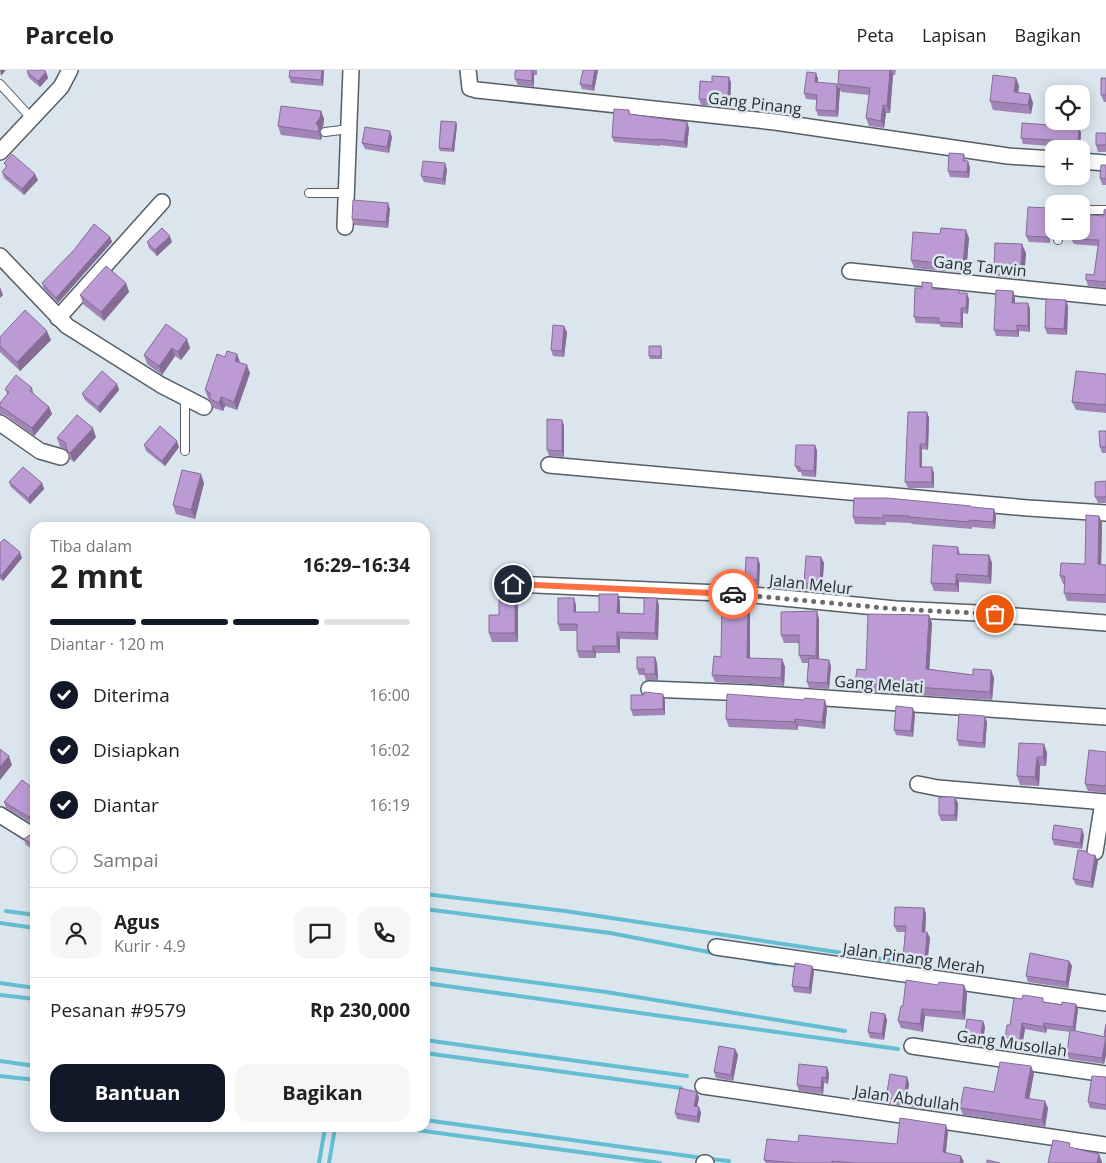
<!DOCTYPE html>
<html lang="id">
<meta charset="utf-8">
<style>
:root{--surface:#fff;--page:#f6f6f6;--text:#222;--muted:#767676;--line:#e0e0e0;--accent:#111827}
body{margin:0;font-family:"Open Sans",sans-serif;background:var(--page);color:var(--text);height:100vh;display:flex;flex-direction:column;font-size:19px;white-space:nowrap}
*{box-sizing:border-box;margin:0}
p{font-size:16px;color:var(--muted)}
.icon{flex:none;width:28px;height:28px;fill:none;stroke:currentColor;stroke-width:2;stroke-linecap:round;stroke-linejoin:round}
.map{position:relative;flex:1;overflow:hidden}
.details{position:absolute;left:30px;top:452px;width:400px;height:610px;display:flex;flex-direction:column;background:var(--surface);border-radius:15px;box-shadow:0 2px 12px #0003}
.details>*{flex:none}
.buttons{position:absolute;left:1045px;top:15px;display:grid;gap:10px}
.buttons a{display:grid;place-items:center;width:45px;height:45px;border-radius:10px;background:var(--surface);box-shadow:0 2px 12px #0003;font-size:25px}
.pin{position:absolute;display:grid;place-items:center;width:42px;height:42px;color:#fff;margin:-21px;border:2px solid #fff;border-radius:50%;box-shadow:0 1px 5px #0007}
.courier{position:absolute;display:grid;place-items:center;width:50px;height:50px;margin:-25px;border:4px solid #ff7043;border-radius:50%;background:#fff;color:#222;box-shadow:0 1px 6px #0007}
.head em{font-style:normal;font-weight:700}
.head div{display:flex;flex-direction:column-reverse}
.head{display:flex;align-items:center;justify-content:space-between;height:85px;padding:0 20px}
h1{font-size:32px;font-weight:700;line-height:38px}
.bar{display:grid;grid-template-columns:repeat(4,1fr);gap:8px 5px;align-content:center;height:60px;padding:0 20px}
.bar i{height:6px;border-radius:4px;background:var(--line)}
.bar .active{background:var(--accent)}
.bar p{grid-column:span 4}
.line{display:flex;align-items:center;gap:12px;padding:0 20px;border-top:1px solid var(--line)}
.line div{flex:1}
.round{display:grid;place-items:center;flex:none;width:52px;height:52px;border-radius:15px;background:var(--page)}
ol{padding:0 20px;list-style:none}
li{display:flex;align-items:center;gap:15px;height:55px}
li p{margin-inline-start:auto}
li .icon{padding:5px;border-radius:50%;background:var(--accent);color:#fff;stroke-width:4}
li:last-child{color:var(--muted)}
li i{width:28px;height:28px;border:2px solid var(--line);border-radius:50%}
.primary-button{display:flex;gap:10px;margin-top:auto;padding:10px 20px}
.primary-button a{flex:1;height:58px;border-radius:15px;background:var(--accent);color:#fff;font-size:20px;font-weight:700;line-height:58px;text-align:center}
.primary-button a+a{background:var(--page);color:var(--text)}
header{display:flex;align-items:center;gap:30px;box-sizing:border-box;height:70px;padding:0 25px;background:var(--surface);border-bottom:1px solid var(--line)}
header strong{font-size:24px}
nav{display:flex;gap:28px;margin-inline-start:auto;font-size:18px}
.map>svg:first-child{display:block}
.lines{fill:none;stroke-linecap:round;stroke-linejoin:round}
.stream{stroke:#64bed0;stroke-width:4}
.service-casing{stroke:#555e66;stroke-width:10}
.minor-casing{stroke:#555e66;stroke-width:18}
.service{stroke:#fff;stroke-width:8}
.minor{stroke:#fff;stroke-width:15}
.wall{fill:#a285b7}
.shaded-wall{fill:#846c95}
.building{fill:#bc9bd5;stroke:#846c95}
.done{stroke:#686d73;stroke-width:5;stroke-dasharray:0 9}
.route{stroke:#ff7043;stroke-width:6}
.labels{text-anchor:middle;stroke-width:5;stroke-linejoin:round;paint-order:stroke}
.street-label{font-size:16px;fill:#2a2d31;stroke:#dbe5ee}
</style>
<header>
<strong>Parcelo</strong>
<nav><a>Peta</a><a>Lapisan</a><a>Bagikan</a></nav>
</header>
<div class="map">
<svg width="1106" height="1093" viewBox="0 0 1106 1093">
<rect width="100%" height="100%" fill="#dbe5ee"/>
<g class="lines">
<path class="stream" d="M425,824L565,841L889,890
M425,839L610,863L714,883
M6,841L35,845
M0,853L35,858
M748,889L777,894
M425,898L606,922L845,961
M0,913L35,918
M425,913L898,979
M0,925L35,929
M425,970L687,1006
M425,983L681,1018
M0,991L35,996
M0,1006L35,1010
M425,1050L703,1088
M402,1058L660,1093
M710,1089L729,1091
M319,1093L325,1058
M329,1093L335,1058"/>
<g class="service-casing">
<path id="service" d="M0,14L32,49
M325,62L349,59
M309,123H346
M1081,140H1106
M1058,170V161
M185,329V381"/>
</g>
<g class="minor-casing">
<path id="minor" d="M468,0L470,18L477,20L775,52L1008,86L1054,89
M0,82L61,17L70,0
M1081,91L1106,93
M345,157L351,0
M0,186L67,256L161,315L204,337
M850,201L1106,227
M58,248L162,132
M0,353L40,381L61,387
M549,395L1028,438L1106,443
M513,514L743,524L896,539L977,543L1106,553
M649,619L751,623L1106,647
M918,714L938,718L1106,732
M0,745L29,763
M1095,782L1103,732
M716,877L1106,933
M912,976L1106,1004
M703,1016L1106,1075
M704,1093H706"/>
</g>
<use href="#service" class="service"/>
<use href="#minor" class="minor"/>
</g>
<path class="wall" d="M324,0L323,16L291,13L289,7Z
M517,0H537V5H534V17L518,15L515,9Z
M583,0H598L594,21L582,19L580,14Z
M839,0H896L895,5H893L890,43H886L884,58L869,56L866,48L869,25L841,22L838,14Z
M27,2H46L48,8L40,17L29,8Z
M816,3L818,9V12L837,14L840,19L838,47L818,46L816,40V30L806,29L804,23Z
M729,7L731,13L730,35H701L699,29L712,12Z
M1016,8L1019,16L1018,23L1030,24L1033,33L1031,44L993,40L990,31Z
M1106,8V32H1104L1101,25Z
M629,40L630,44L687,52L689,58L687,78L660,75V76L614,72L612,67Z
M321,41L324,49L323,57L320,61L322,66L321,70L281,65L278,56Z
M456,52L457,55L454,82L440,81L439,78Z
M1079,57L1081,63L1080,78L1023,74L1021,68Z
M1106,63V82H1098L1096,75Z
M392,67L389,83L365,79L362,73Z
M964,84L966,91L970,97L969,108L950,107L948,101Z
M4,93L38,110L24,125L4,108L2,102L6,97Z
M1106,95V115H1102L1100,108Z
M447,99L445,115L424,112L421,106Z
M390,139L388,158L354,155L352,149Z
M1106,139V218L1088,216L1086,210L1094,205L1098,176L1074,174L1071,169L1104,146Z
M1051,144L1050,173L1029,172L1026,166Z
M110,167L112,172L58,233L44,219L42,213Z
M969,168L966,203L914,198L911,190Z
M147,172H172L157,186L149,178Z
M1026,183L1024,209L997,206L994,198Z
M126,213L129,222L104,251L83,234L80,225Z
M934,219L960,223L969,229L968,244L963,243V258L941,257L939,254L916,253L914,247Z
M1013,221L1015,227V233H1028L1030,239V262L1019,261V267L996,266L994,260Z
M1068,236L1067,265L1047,264L1045,258Z
M166,254L190,278L181,290L175,286L162,305L147,294L144,285Z
M567,262L564,287L553,286L551,280Z
M0,267L51,270L20,301L0,282Z
M662,279V289H650L649,286Z
M237,284L240,292L250,303L237,340L225,336L223,341L213,338L210,330L208,328L205,320L225,287Z
M1106,304V343L1076,340L1072,332Z
M117,314L119,320L100,343L85,330L82,324Z
M32,318L34,325L49,337L52,344L34,366L5,345L0,344V333L7,324L5,319Z
M927,342L929,348L928,380L922,379V397L934,403V418H908L905,412Z
M562,350L564,356V387L549,386L547,380Z
M1106,361V383H1102L1100,377Z
M96,367L74,392L70,389L67,380L60,377L57,368Z
M144,375L179,377L165,396L146,381Z
M815,375L817,381L816,407L802,406L801,402H798L795,396Z
M1106,411V433H1098L1095,427Z
M9,412L42,413L44,419L30,434L11,417Z
M204,413L195,449L176,444L173,435Z
M971,437L994,439L996,446L995,459L972,457V459L912,454L911,453L886,452V455L855,454L853,447Z
M1099,446L1102,453L1101,495H1106V533L1067,531L1064,523L1065,514H1063L1060,506L1085,494Z
M0,473L22,488L3,511L0,509Z
M958,477L960,484L989,485L992,493L991,514L959,512V522L934,521L931,513Z
M821,487L824,493L822,520L806,519L804,513Z
M760,494L759,516L747,515L745,509Z
M515,527L518,536V572H492L489,563L499,545Z
M620,531V543L644,544L659,535L658,570L620,569V583H596V588H579L577,581V561H560L558,554L576,535V542H599Z
M748,532L750,539V589H782L785,597L784,616L715,612L712,605Z
M929,545L932,553L929,599L973,605L991,600L994,608L992,630L858,621L855,613L866,600Z
M819,549V589L831,596L829,619L809,618L807,612L808,593H802L799,585V573H784L781,565Z
M655,587L657,593L658,610H646L644,605H639L637,599Z
M665,630V645L633,646L631,640Z
M827,638L825,659L798,656V660L729,657L726,649Z
M915,643L913,667L896,665L894,660Z
M987,652L985,678L959,676L957,670Z
M1044,674L1047,683L1046,696H1040L1039,716L1020,715L1017,706Z
M1106,682V723L1088,721L1085,714Z
M35,720V749L31,753L6,738L4,732Z
M958,733L957,751H941L939,745Z
M35,761V781L26,775L24,769L34,762Z
M1084,765L1082,779L1054,775L1052,769Z
M1098,791L1093,818L1076,815L1073,809Z
M924,838L926,844L925,862H927L930,868L927,895L905,893L903,887L905,862H897L894,856Z
M1069,891L1072,896L1068,918L1028,912L1026,906Z
M812,896L814,901L811,924L794,922L792,916Z
M938,915H964L967,923L965,950L925,946L923,962L901,958L898,951L903,936Z
M1045,932L1062,935L1076,934L1078,940L1075,961L1104,967V965L1106,954V985L1104,994L1069,989L1067,983L1070,962L1047,959L1046,963L1025,959L1021,982L1006,980L1004,974L1010,955Z
M885,944L887,950L884,970L870,968L868,962Z
M983,951L985,957L982,977L966,974L964,968Z
M735,979L738,985L733,1011L716,1008L714,1002Z
M829,1003L828,1014L824,1013L823,1024L799,1021L797,1015Z
M1034,1003L1029,1029L1048,1038L1045,1057L963,1045L960,1038Z
M1106,1007V1040L1090,1038L1088,1032Z
M909,1013L907,1029L916,1030L919,1036L918,1038L888,1034L886,1028Z
M697,1022L699,1028L697,1037H699L701,1043L699,1053L677,1049L675,1043Z
M948,1061L946,1083L961,1086L963,1093H766L764,1090L798,1072L897,1074Z"/>
<path class="shaded-wall" d="M0,0H6L1,6Z
M322,0H324L323,16L321,10Z
M532,0L534,5V17L532,11Z
M595,0H598L594,21L592,16Z
M890,0H891L893,5L890,43L887,36Z
M46,2L48,8L40,17L38,11Z
M816,3L818,9L817,18L815,12Z
M729,7L731,13L730,35L728,30Z
M1016,8L1019,16L1017,31L1014,22Z
M837,14L840,19L838,47L836,41Z
M1030,24L1033,33L1031,44L1028,35Z
M883,35L886,43L884,58L881,51Z
M321,41L324,49L323,57L320,61L322,66L321,70L316,53Z
M456,52L457,55L454,82L452,79Z
M687,52L689,58L687,78L684,72Z
M1079,57L1081,63L1080,78L1078,72Z
M390,61L392,67L389,83L387,77Z
M968,91L970,97L969,108L967,102Z
M445,93L447,99L445,115L443,109Z
M35,104L38,110L24,125L22,119Z
M388,133L390,139L388,158L386,152Z
M1049,138L1051,144L1050,173L1048,167Z
M966,160L969,168L966,203L963,196Z
M170,166L172,172L157,186L155,180Z
M110,167L112,172L58,233L56,228Z
M1022,174L1026,183L1024,209L1021,200Z
M126,213L129,222L104,251L101,242Z
M0,217L3,225L0,228Z
M1013,221L1015,227V239L1012,233Z
M967,223L969,229L968,244L966,238Z
M1066,230L1068,236L1067,265L1064,259Z
M1028,233L1030,239V262L1028,256Z
M961,238L963,243V258L961,253Z
M1017,255L1019,261V267L1017,261Z
M564,256L567,262L564,287L562,281Z
M47,261L51,270L20,301L17,292Z
M187,269L190,278L181,290L178,282Z
M172,278L175,286L162,305L159,296Z
M237,284L240,293L235,291Z
M247,295L250,303L237,340L234,332Z
M117,314L119,320L100,343L98,337Z
M221,327L225,336L223,341L219,333Z
M49,337L52,344L34,366L32,358Z
M927,342L929,348L928,380L926,374Z
M562,350L564,356V387L562,381Z
M93,358L96,367L74,392L70,383Z
M177,371L179,377L165,396L162,391Z
M920,374L922,379V403L920,397Z
M815,375L817,381L816,407L814,401Z
M932,397L934,403V418L932,412Z
M201,404L204,413L195,449L191,440Z
M42,413L44,419L30,434L28,428Z
M994,439L996,446L995,459L993,452Z
M1099,446L1102,453L1101,502L1098,494Z
M20,482L22,488L3,511L1,506Z
M989,485L992,493L991,514L988,506Z
M821,487L824,493L822,520L820,514Z
M758,488L760,494L759,516L757,510Z
M956,504L959,512V522L956,514Z
M618,524L620,531V550L617,543Z
M515,527L518,536V572L515,563Z
M574,528L576,535V549L574,542Z
M657,528L659,535L658,570L655,563Z
M748,532L750,539V596L747,588Z
M817,541L819,549V593L816,586Z
M929,545L932,553L929,607L926,599Z
M617,562L620,569V583L617,576Z
M593,576L596,583V588L593,581Z
M655,587L657,593L658,610L655,604Z
M782,589L785,597L784,616L781,608Z
M829,590L831,596L829,619L827,613Z
M991,600L994,608L992,630L990,622Z
M663,624L665,630V645L663,639Z
M825,630L827,638L825,659L822,652Z
M913,638L915,643L913,667L911,661Z
M985,646L987,652L985,678L983,673Z
M795,649L798,656V660L795,652Z
M1044,674L1047,683L1046,696L1043,687Z
M9,686L12,695L0,710V697Z
M1037,687L1040,696L1039,716L1035,707Z
M35,720V728L33,731L30,725Z
M955,727L958,733L957,751L955,745Z
M35,740V749L31,753L29,747Z
M1082,759L1084,765L1082,779L1080,773Z
M1095,785L1098,791L1093,818L1091,812Z
M924,838L926,844L925,867L922,862Z
M927,862L930,868L927,895L925,890Z
M1069,891L1072,896L1068,918L1066,912Z
M812,896L814,901L811,924L809,918Z
M964,915L967,923L965,950L962,942Z
M1076,934L1078,940L1075,963L1073,957Z
M922,939L925,946L923,962L920,954Z
M885,944L887,950L884,970L882,964Z
M983,951L985,957L982,977L980,971Z
M1022,953L1025,959L1021,982L1019,976Z
M1044,953L1047,959L1046,963L1044,957Z
M1106,967V985L1104,994L1102,988Z
M735,979L738,985L733,1011L731,1005Z
M1031,996L1034,1003L1028,1035L1025,1028Z
M827,997L829,1003L828,1014L826,1008Z
M822,1007L824,1013L823,1024L821,1018Z
M907,1007L909,1013L907,1031L904,1028Z
M697,1022L699,1028L696,1042L694,1036Z
M1045,1031L1048,1038L1045,1057L1042,1050Z
M699,1037L701,1043L699,1053L697,1047Z
M946,1055L948,1061L945,1088L943,1082Z
M1099,1084L1102,1092V1093H1097Z
M961,1086L964,1092L963,1093H960Z"/>
<path class="building" d="M28,0H44L46,2L38,11L27,2Z
M290,0H322L321,10L289,7Z
M517,0H532V11L515,9V1Z
M583,0H595L592,16L580,14Z
M839,0H890L887,36L883,35L881,51L866,48L870,18L838,14Z
M807,2L816,3L815,12L837,14L836,41L816,40L817,25L804,23Z
M993,5L1016,8L1014,22L1030,24L1028,35L990,31Z
M712,6L729,7L728,30L699,29L700,11L712,12Z
M1101,8H1106V25H1101Z
M281,36L321,41L320,48L316,53L319,58L318,62L278,56Z
M614,39L629,40V44L687,52L684,72L658,69V70L612,67Z
M441,51L456,52L452,79L439,78Z
M1022,53L1079,57L1078,72L1021,68Z
M365,57L390,61L387,77L362,73Z
M1096,63H1106V75H1096Z
M949,83L964,84L963,91H968L967,102L948,101Z
M12,84L35,104L22,119L2,102L7,96L4,93Z
M423,91L445,93L443,109L421,106Z
M1101,95H1106V109L1100,108Z
M353,130L388,133L386,152L352,149Z
M1028,137L1049,138L1048,167L1026,166Z
M1106,139V212L1086,210V204L1094,205L1099,170L1071,169L1072,161H1081V144L1104,146V140Z
M94,154L110,167L56,228L42,213L74,180Z
M162,158L170,166L155,180L147,172Z
M941,158L966,160L963,196L911,190L913,162L940,164Z
M995,173L1022,174L1021,200L994,198Z
M106,196L126,213L101,242L80,225Z
M922,212L932,213V219L959,220V223H967L966,238H961V253L938,252L939,248L914,247L915,218H922Z
M996,220L1013,221L1012,233H1028V256L1017,255V261L994,260Z
M1046,229L1066,230L1064,259L1045,258Z
M25,240L47,261L17,292L0,276V267Z
M166,254L187,269L178,282L172,278L159,296L144,285Z
M553,255L564,256L562,281L551,280Z
M649,276H661V286H649Z
M227,281L237,284L235,291L247,295L234,332L221,327L219,333L210,329V323L205,320L217,284L225,287Z
M102,301L117,314L98,337L82,324Z
M1076,301L1106,304V335L1072,332Z
M16,305L32,318L30,321L49,337L32,358L3,338L0,337V333L9,322L5,319Z
M908,342H927L926,374H920V397H932V412H905Z
M77,345L93,358L70,383L67,380L65,372L57,368Z
M547,349L562,350V381L547,380Z
M160,356L177,371L162,391L144,375Z
M1099,361H1106V377H1100Z
M796,375H815L814,401L800,400V397L795,396Z
M23,397L42,413L28,428L9,412Z
M182,400L201,404L191,440L173,435Z
M1106,411V427H1095V412Z
M854,428H887L971,436V437L994,439L993,452L969,450V452L909,447V446L883,445V448L853,447Z
M1086,445L1099,446L1098,494L1106,495V525L1064,523L1065,506H1060L1061,493L1085,494Z
M4,469L20,482L1,506L0,505V473Z
M933,475L958,477L957,484L989,485L988,506L956,504V514L931,513Z
M806,486L821,487L820,514L804,513Z
M746,487L758,488L757,510L745,509Z
M599,524H618L617,543L644,544V528H657L655,563L617,562V576H593V581H577V554H558V528H574V542H599Z
M499,527H515V563H489V545H499Z
M722,531L748,532L747,588L782,589L781,608L712,605L714,586L721,587Z
M817,541L816,586L799,585V565H781V542Z
M868,544L929,545L926,599L973,605V599L991,600L990,622L855,613L857,599L866,600Z
M637,587H655V604H644V599H637Z
M809,588L829,590L827,613L807,612Z
M644,622L663,624V639L631,640V625H644Z
M727,624L804,630L805,628L825,630L822,652L795,649V652L726,649Z
M896,636L913,638L911,661L894,660Z
M959,644L985,646L983,673L957,670Z
M1019,673L1044,674L1043,687H1037L1035,707L1017,706Z
M0,679L9,686L0,697Z
M1089,680L1106,682V716L1085,714Z
M22,710L35,720L30,725L35,729V740L29,747L4,732Z
M939,727H955V745H939Z
M1054,755L1082,759L1080,773L1052,769Z
M35,761V776L24,769L34,762Z
M1078,780L1085,781L1091,785H1095L1091,812L1073,809Z
M895,837L924,838L922,862H927L925,890L903,887L906,856H894Z
M1030,883L1069,891L1066,912L1026,906Z
M795,893L812,896L809,918L792,916Z
M906,910L938,915L939,912L964,915L962,942L922,939L920,954L898,951L901,936H903Z
M1023,925L1043,928V932L1062,935V932L1076,934L1073,957L1044,953V957L1022,953L1019,976L1004,974L1007,955H1010L1014,928L1022,929Z
M871,942L885,944L882,964L868,962Z
M967,949L983,951L980,971L964,968Z
M1106,954V966L1104,965Z
M1070,960L1106,967L1102,988L1067,983Z
M719,976L735,979L731,1005L714,1002Z
M1000,992L1031,996L1025,1028L1045,1031L1042,1050L960,1038L964,1017L994,1022Z
M799,994L827,997L826,1008L822,1007L821,1018L797,1015Z
M890,1004L907,1007L904,1028L916,1030V1032L886,1028Z
M1092,1006L1106,1007V1035L1088,1032Z
M680,1018L697,1022L694,1036L699,1037L697,1047L675,1043Z
M900,1048L946,1055L943,1082L961,1086L960,1093H854L832,1091V1093H795L764,1090L767,1069L798,1072L799,1065L897,1074Z
M1053,1070L1070,1073L1069,1077L1099,1084L1097,1093H1048Z
M987,1090L1000,1093H987Z"/>
<g class="lines">
<path class="done" d="M733,524L896,539L995,544"/>
<path class="route" d="M513,514L733,524"/>
</g>
<g class="labels">
<g class="street-label">
<text transform="translate(755 33) rotate(7)" y="6">Gang Pinang</text>
<text transform="translate(980 196) rotate(6)" y="6">Gang Tarwin</text>
<text transform="translate(811 514) rotate(6)" y="6">Jalan Melur</text>
<text transform="translate(879 614) rotate(4)" y="6">Gang Melati</text>
<text transform="translate(914 888) rotate(8)" y="6">Jalan Pinang Merah</text>
<text transform="translate(1012 973) rotate(8)" y="6">Gang Musollah</text>
<text transform="translate(907 1028) rotate(8)" y="6">Jalan Abdullah</text>
</g>
</g>
</svg>
<div class="buttons">
<a><svg class="icon" aria-label="locate" viewBox="0 0 24 24"><circle cx="12" cy="12" r="6"/><path d="M12 2v4M12 18v4M2 12h4M18 12h4"/></svg></a>
<a>+</a>
<a>−</a>
</div>
<div class="pin" style="left:995px;top:544px;background:#ea580c"><svg class="icon" aria-label="bag" viewBox="0 0 24 24"><path d="M5 8h14l-1 12H6zM9 8a3 3 0 0 1 6 0"/></svg></div>
<div class="pin" style="left:513px;top:514px;background:#1f2937"><svg class="icon" aria-label="home" viewBox="0 0 24 24"><path d="M3 11l9-7 9 7M6 9v11h12V9"/></svg></div>
<div class="courier" style="left:733px;top:524px"><svg class="icon" aria-label="car" viewBox="0 0 24 24"><path d="M5 17H2v-5l4-1 3-4h7l3 4 3 1v5h-3M9 17h6M6 11h13"/><circle cx="7" cy="17" r="2"/><circle cx="17" cy="17" r="2"/></svg></div>
<section class="details">
<div class="head"><div><h1>2 mnt</h1><p>Tiba dalam</p></div><em>16:29–16:34</em></div>
<div class="bar"><i class="active"></i><i class="active"></i><i class="active"></i><i></i><p>Diantar · 120 m</p></div>
<ol>
<li><svg class="icon" aria-label="check" viewBox="0 0 24 24"><path d="M5 12l5 5 9-10"/></svg>Diterima<p>16:00</p></li>
<li><svg class="icon" aria-label="check" viewBox="0 0 24 24"><path d="M5 12l5 5 9-10"/></svg>Disiapkan<p>16:02</p></li>
<li><svg class="icon" aria-label="check" viewBox="0 0 24 24"><path d="M5 12l5 5 9-10"/></svg>Diantar<p>16:19</p></li>
<li><i></i>Sampai</li>
</ol>
<div class="line" style="height:90px"><a class="round"><svg class="icon" aria-label="person" viewBox="0 0 24 24"><circle cx="12" cy="8" r="4"/><path d="M4 21q1-7 8-7t8 7"/></svg></a><div><b>Agus</b><p>Kurir · 4.9</p></div><a class="round"><svg class="icon" aria-label="chat" viewBox="0 0 24 24"><path d="M4 5h16v11H9l-5 4z"/></svg></a><a class="round"><svg class="icon" aria-label="phone" viewBox="0 0 24 24"><path d="M5 4h4l2 5-3 2q2 4 5 5l2-3 5 2v4C11 20 4 13 5 4z"/></svg></a></div>
<div class="line" style="height:65px"><div>Pesanan #9579</div><b>Rp 230,000</b></div>
<div class="primary-button"><a>Bantuan</a><a>Bagikan</a></div>
</section>
</div>
